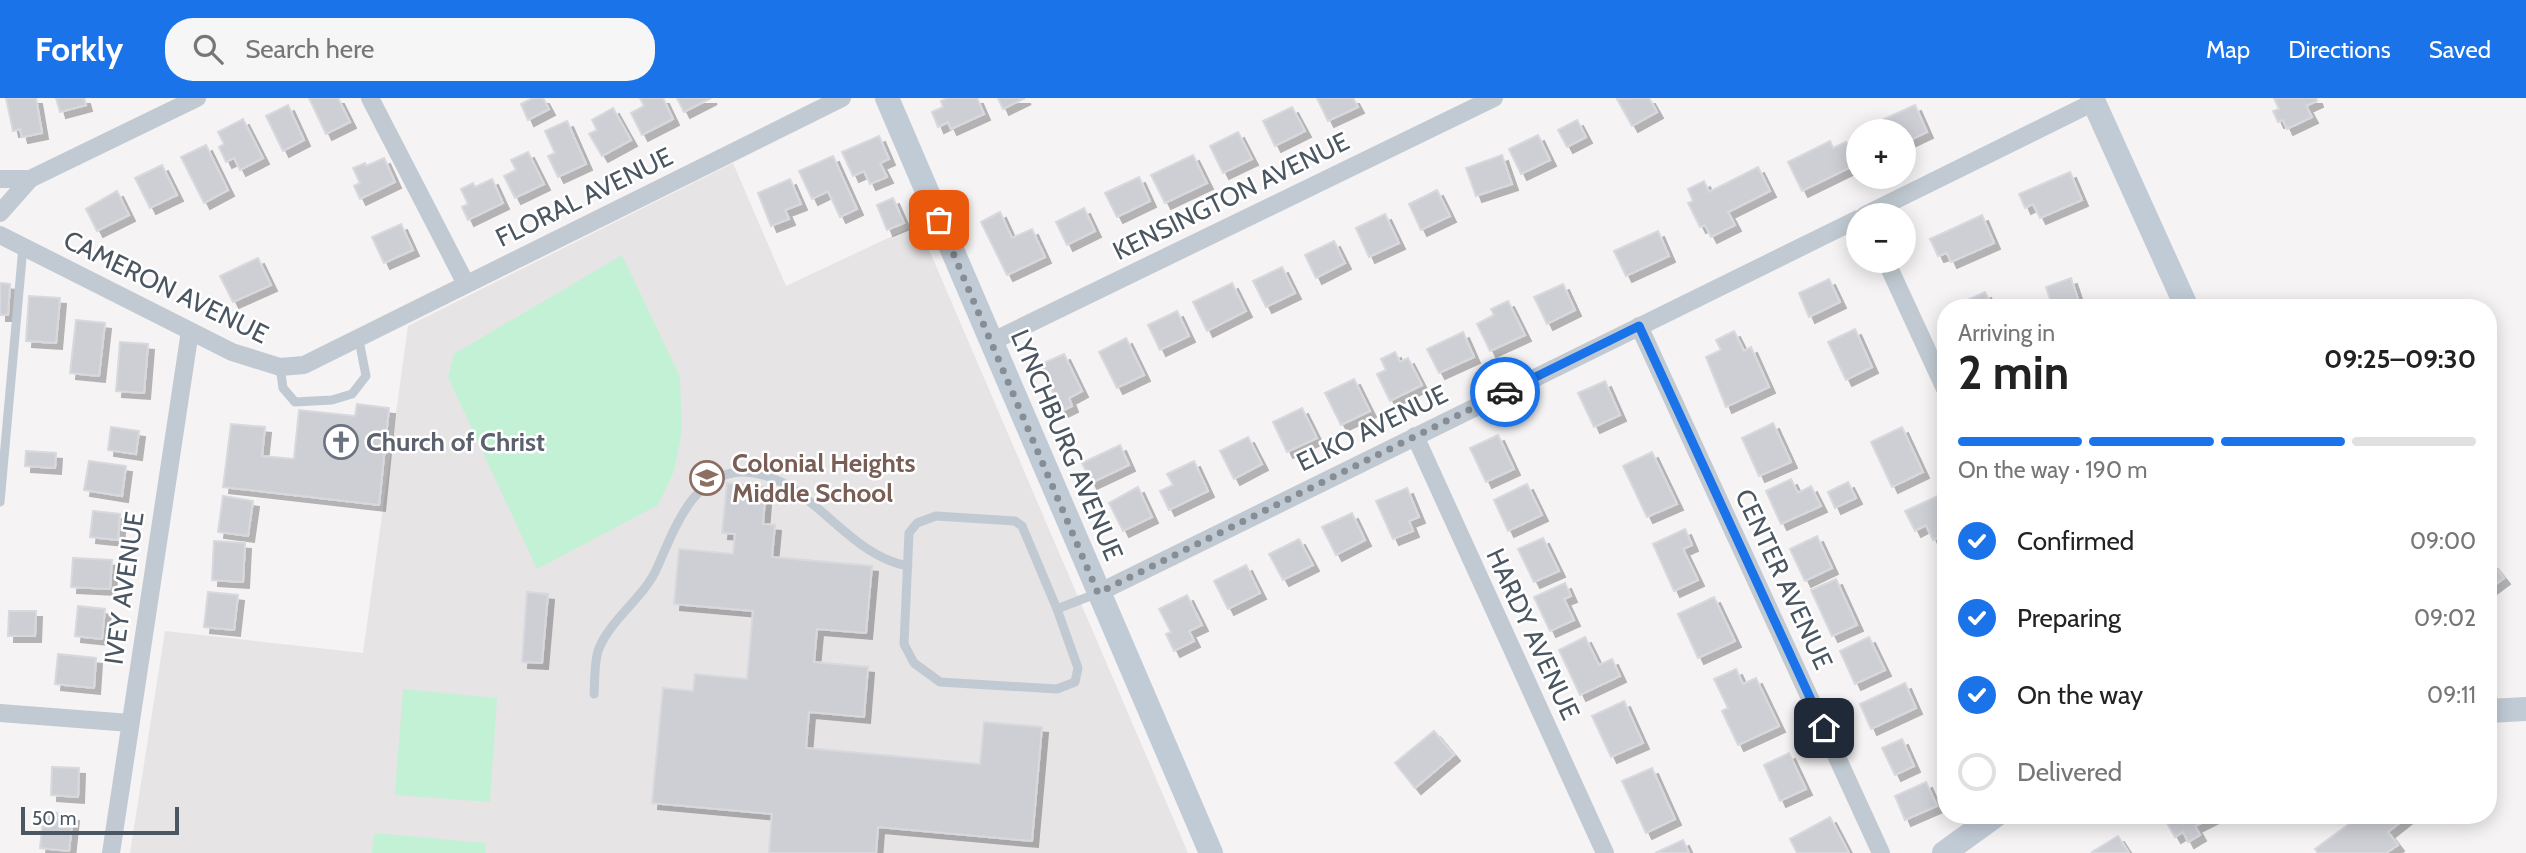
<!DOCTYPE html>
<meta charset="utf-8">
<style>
:root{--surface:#fff;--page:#f6f6f6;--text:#222;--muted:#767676;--line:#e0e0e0;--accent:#1a73e8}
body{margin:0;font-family:Cabin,sans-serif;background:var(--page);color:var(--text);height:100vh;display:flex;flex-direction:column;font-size:26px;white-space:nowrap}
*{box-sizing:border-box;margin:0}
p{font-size:23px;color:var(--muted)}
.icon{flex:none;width:38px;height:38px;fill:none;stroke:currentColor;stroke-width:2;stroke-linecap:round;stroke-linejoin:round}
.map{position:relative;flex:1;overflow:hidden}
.panel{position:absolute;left:1937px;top:201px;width:560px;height:525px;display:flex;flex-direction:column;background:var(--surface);border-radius:28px;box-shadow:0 4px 18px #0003}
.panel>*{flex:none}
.tools{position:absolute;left:1846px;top:21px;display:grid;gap:14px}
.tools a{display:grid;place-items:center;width:70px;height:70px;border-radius:50%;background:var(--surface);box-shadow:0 4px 18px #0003;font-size:35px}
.scale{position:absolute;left:21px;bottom:18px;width:158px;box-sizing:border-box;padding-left:7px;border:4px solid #4a5661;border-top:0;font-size:19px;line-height:24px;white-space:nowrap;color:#4a5661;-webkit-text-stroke:5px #fff;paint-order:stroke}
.pin{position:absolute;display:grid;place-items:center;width:60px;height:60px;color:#fff;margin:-30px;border-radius:14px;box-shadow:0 4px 10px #0006}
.courier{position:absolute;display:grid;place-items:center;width:70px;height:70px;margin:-35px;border:5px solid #1a73e8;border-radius:50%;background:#fff;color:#222;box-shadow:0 2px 9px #0007}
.head em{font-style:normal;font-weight:700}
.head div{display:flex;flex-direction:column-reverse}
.head{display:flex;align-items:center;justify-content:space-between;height:119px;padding:0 21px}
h1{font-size:46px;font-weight:700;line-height:52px}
.bar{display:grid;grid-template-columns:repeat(4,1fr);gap:10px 7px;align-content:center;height:84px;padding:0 21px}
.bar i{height:9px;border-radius:5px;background:var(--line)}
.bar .active{background:var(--accent)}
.bar p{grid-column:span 4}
ol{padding:0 21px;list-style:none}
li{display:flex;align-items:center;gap:21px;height:77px}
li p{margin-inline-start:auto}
li .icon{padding:7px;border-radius:50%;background:var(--accent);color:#fff;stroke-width:4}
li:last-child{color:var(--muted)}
li i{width:38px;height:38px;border:4px solid var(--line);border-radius:50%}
header{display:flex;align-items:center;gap:42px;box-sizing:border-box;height:98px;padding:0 35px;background:var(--accent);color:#fff}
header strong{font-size:33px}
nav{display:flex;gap:38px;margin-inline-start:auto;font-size:24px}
.search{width:490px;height:63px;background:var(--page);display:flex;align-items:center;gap:18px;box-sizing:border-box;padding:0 24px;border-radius:28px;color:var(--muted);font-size:26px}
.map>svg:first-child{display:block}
.education{fill:#e6e4e5}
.green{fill:#c3f1d5}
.building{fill:#cdcfd5;stroke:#d7d9de;stroke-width:2;filter:url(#shadow)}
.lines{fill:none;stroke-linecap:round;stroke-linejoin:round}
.lane{stroke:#c1cad2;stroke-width:9}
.street{stroke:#c1cad2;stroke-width:18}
.secondary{stroke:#c1cbd6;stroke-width:24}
.done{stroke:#868d94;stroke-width:7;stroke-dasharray:0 12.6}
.route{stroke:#1a73e8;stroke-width:9}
.labels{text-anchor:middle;stroke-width:5;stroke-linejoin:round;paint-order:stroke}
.street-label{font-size:26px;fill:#4a5661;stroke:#fff}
.worship-label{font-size:26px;font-weight:bold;fill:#5b616d;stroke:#fff;text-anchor:start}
.education-label{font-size:26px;font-weight:bold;fill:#785e54;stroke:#fff;text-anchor:start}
</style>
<header>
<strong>Forkly</strong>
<div class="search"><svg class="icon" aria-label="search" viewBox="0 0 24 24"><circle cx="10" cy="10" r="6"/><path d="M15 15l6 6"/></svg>Search here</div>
<nav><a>Map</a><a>Directions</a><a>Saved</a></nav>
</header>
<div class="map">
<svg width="2526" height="755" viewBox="0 0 2526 755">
<defs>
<filter id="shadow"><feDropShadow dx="6" dy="6" stdDeviation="0" flood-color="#0004"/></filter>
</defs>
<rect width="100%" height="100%" fill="#f5f3f3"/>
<path class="education" d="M733,65L786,188L918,126L1188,755H130L165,533L363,555L408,228Z"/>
<path class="green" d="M622,157L680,279L682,333L674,373L658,407L537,471L448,279L454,256Z
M403,591L497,600L490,704L395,697Z
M374,735L486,745L485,755H372Z"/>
<path class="building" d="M6,0H36L42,35L22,39L20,31L13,33Z
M56,0H84L86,7L60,14Z
M309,0H338L350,24L326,36Z
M533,0H543L549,11L528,22L521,6Z
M640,0H663L673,21L642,37L631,15L644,8Z
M677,0H711L684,14Z
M948,0H977L984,16L951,31L948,24L938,29L932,14L943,9L941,3Z
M998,0H1025L1003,11Z
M1317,0H1353L1358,9L1328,23Z
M1649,0L1657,14L1632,28L1617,1Z
M2274,0H2316L2317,3L2306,8L2312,19L2287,31L2283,22L2278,24L2273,13L2279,11Z
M288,7L304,42L283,53L266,18Z
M1915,7L1927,34L1904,45V33H1890L1884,21Z
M1292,9L1305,33L1275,48L1263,23Z
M613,10L631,42L602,58L589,36L597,32L592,22Z
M243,21L263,60L240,72L234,60L226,64L219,49L224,46L218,34Z
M1577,22L1586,39L1567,49L1558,32Z
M567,23L586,66L558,79L548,58L555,55L545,33Z
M1238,34L1252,61L1223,75L1210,48Z
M1538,37L1550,62L1521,76L1509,51Z
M879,38L889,61L880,65L887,79L870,86L864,73L853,78L842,54Z
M1830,43L1833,50L1846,44L1857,66L1802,93L1788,64Z
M206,47L228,92L204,105L181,59Z
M528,54L544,86L515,100L504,78L516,72L511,62Z
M1193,57L1207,85L1165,105L1151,77Z
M1502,57L1512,86L1476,98L1466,70Z
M833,58L857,111L840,119L828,93L812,101L799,73Z
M384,60L395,84L360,101L354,88L360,85L353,70L365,65L366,68Z
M162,67L177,97L150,110L135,80Z
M1758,69L1770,93L1728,114L1735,127L1711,139L1705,127L1700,129L1688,105L1693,103L1688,91L1704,83L1709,94Z
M2070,74L2082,102L2040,120L2033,106L2025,110L2019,96Z
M1139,79L1150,103L1117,119L1105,95Z
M492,81L503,105L468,122L462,109L468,106L461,91L473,85L475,89Z
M790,81L801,106L785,112L789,121L771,128L758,95Z
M1437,92L1450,118L1421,132L1409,106Z
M117,93L129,117L97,133L86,111Z
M893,100L904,125L887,132L877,107Z
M1084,110L1095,133L1067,147L1056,124Z
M1000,114L1012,140L1032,131L1045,159L1007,177L981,124Z
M1385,116L1399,145L1369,159L1356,130Z
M1982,117L1994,145L1951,164L1947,155L1938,158L1930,141Z
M401,126L413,152L384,165L372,139Z
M1658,133L1669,158L1626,178L1614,153Z
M1334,143L1345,165L1316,180L1305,157Z
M258,160L271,187L233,204L220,178Z
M1282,169L1295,195L1266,209L1253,183Z
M2071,180L2081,210H2053L2046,189Z
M1829,181L1840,204L1809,219L1799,195Z
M0,185L10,186L8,217H0Z
M1232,185L1246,213L1207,233L1193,204Z
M1563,186L1575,212L1547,226L1534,199Z
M1985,194L1993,210H1961L1959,206Z
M29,198L60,200L56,245L26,243Z
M1508,203L1525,237L1490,253L1477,226L1494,217L1491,211Z
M1177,213L1189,238L1160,252L1148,227Z
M76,222L105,225L99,278L70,275Z
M1855,231L1872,269L1846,282L1828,244Z
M1734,233L1744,253L1751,249L1769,289L1726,309L1706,259L1721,252L1716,242Z
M1463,234L1474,259L1439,275L1427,251Z
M1126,240L1144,277L1117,290L1099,254Z
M120,244L148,246L144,295L116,293Z
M1395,254L1400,264L1408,260L1422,287L1390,303L1377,276L1386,272L1381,261Z
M1064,256L1082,293L1069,300L1072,308L1062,313L1039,267Z
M1354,281L1370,313L1341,327L1325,295Z
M1605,283L1620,317L1594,329L1578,295Z
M357,306L389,310L379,407L223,389L231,326L265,329L262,358L294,361L299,312L355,318Z
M1302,310L1317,340L1287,354L1273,324Z
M1773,325L1791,364L1759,378L1742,340Z
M111,329L139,333L136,356L108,352Z
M1902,329L1923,374L1892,389L1871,344Z
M1498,337L1514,371L1486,384L1470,350Z
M1248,339L1262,366L1234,381L1220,353Z
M1120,347L1129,367L1091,385L1082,365Z
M26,353L56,355L55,370L25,368Z
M1652,354L1677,406L1647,419L1623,368Z
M89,363L126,368L122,398L84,392Z
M1194,363L1208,393L1169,412L1160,393L1173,387L1167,376Z
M1791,381L1798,395L1811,388L1821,408L1781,426L1766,393Z
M1848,384L1856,400L1835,410L1828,394Z
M727,385L766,389L763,426L775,427L772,459L872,468L866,535L817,531L814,564L868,569L864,619L809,614L806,650L980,666L984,624L1042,629L1032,743L878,729L876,755H769L772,716L652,705L663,590L693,593L695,576L747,581L753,513L674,506L679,451L733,456L735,436L722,435Z
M1527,386L1542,417L1508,433L1494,402Z
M1138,389L1152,419L1123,433L1109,405Z
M1407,390L1419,419L1409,423L1413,433L1393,441L1376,403Z
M1944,395L1946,436L1933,442L1926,427L1915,433L1905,413Z
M223,398L253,403L248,438L218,434Z
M93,413L120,416L118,442L90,439Z
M1352,415L1365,442L1336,457L1322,429Z
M1685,431L1692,447L1683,451L1698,482L1674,493L1653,446Z
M1817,438L1832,470L1805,483L1790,451Z
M1543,440L1559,473L1534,484L1518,451Z
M1299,441L1313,467L1283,482L1269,456Z
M214,443L245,445L243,484L212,482Z
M73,460L112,462L110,491L71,489Z
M2492,465L2504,480L2488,492V468Z
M1246,467L1260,495L1228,511L1214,483Z
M1836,481L1857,527L1832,538L1811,492Z
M1565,485L1571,498L1564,501L1574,522L1550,533L1534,499Z
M208,494L238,497L234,532L204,529Z
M527,494L548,496L542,565L522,564Z
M1187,497L1202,527L1189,533L1194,543L1174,553L1166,536L1171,534L1159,511Z
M1714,499L1735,543L1698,560L1678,516Z
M78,508L105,511L102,541L75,538Z
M9,513H36L35,538H8Z
M1585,539L1599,567L1612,561L1620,578L1580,597L1559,552Z
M1869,539L1885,572L1855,586L1840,553Z
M58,556L96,560L94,590L55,586Z
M1736,571L1743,586L1756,580L1779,628L1738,647L1722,613L1728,610L1714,581Z
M1905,585L1916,610L1871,631L1860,606Z
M1624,603L1643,645L1611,659L1592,618Z
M1434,633L1454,657L1415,690L1395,665Z
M1902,641L1914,668L1895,677L1882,650Z
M1789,655L1806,691L1780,703L1764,667Z
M52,669L79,670L78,699L51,697Z
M1652,670L1675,721L1646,735L1622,683Z
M1926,684L1937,708L1905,722L1895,698Z
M44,713L73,717L69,753L40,750Z
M2163,718H2215L2195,728L2200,737L2188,744L2183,734L2175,739Z
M2360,718H2405L2407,719L2388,734L2398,747L2386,755H2318L2315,751Z
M1830,719L1849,755H1797L1790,741Z
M2118,738L2129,755H2093L2092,754Z
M1683,742L1689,755H1655Z"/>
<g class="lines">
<path class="lane" d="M280,269L283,290L295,304L332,302L352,296L366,278L359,242
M0,404L23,149
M1057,511L1078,570L1075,584L1057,591L940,584L914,565L904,546L909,435L917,425L936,418L1015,423L1022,428L1057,511L1098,495
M594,596C595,583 594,566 598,553C609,522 644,500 657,470C674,432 694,373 744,374C809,376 843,456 908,468"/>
<path class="street" d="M370,0L466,186
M0,81H30L197,0
M0,115L30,81
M1865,117L2094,4
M0,137L232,254L280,269L304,267L842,0
M1886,163L1946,293
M1639,228L1881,755
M991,244L1494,0
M1415,338L1605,755
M1098,495L1858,121
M0,615L130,625
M111,755L190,233"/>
<path class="secondary" d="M887,0L1211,755
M2092,0L2187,210
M2488,613L2526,611
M1944,755L1995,718"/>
</g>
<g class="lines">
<path class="done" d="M939,122L1098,495L1505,294"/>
<path class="route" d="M1505,294L1639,228L1824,630"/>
</g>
<defs>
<g id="church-ring" transform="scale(1.75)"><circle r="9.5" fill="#fff" stroke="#6b7280" stroke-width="1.5"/><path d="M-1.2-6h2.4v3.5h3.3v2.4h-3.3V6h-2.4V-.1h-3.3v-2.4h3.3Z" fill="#6b7280"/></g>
<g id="school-ring" transform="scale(1.75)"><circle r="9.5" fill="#fff" stroke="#8d6e63" stroke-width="1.5"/><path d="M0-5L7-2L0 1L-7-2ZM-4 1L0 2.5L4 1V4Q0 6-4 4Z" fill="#8d6e63"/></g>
</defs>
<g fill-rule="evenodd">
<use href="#church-ring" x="341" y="344"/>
<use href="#school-ring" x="707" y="380"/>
</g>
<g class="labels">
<g class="street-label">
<text transform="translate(1231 98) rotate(-26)" y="9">KENSINGTON AVENUE</text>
<text transform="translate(584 99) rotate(-26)" y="9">FLORAL AVENUE</text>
<text transform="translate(166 189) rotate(26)" y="9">CAMERON AVENUE</text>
<text transform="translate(1372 330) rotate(-26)" y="9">ELKO AVENUE</text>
<text transform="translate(1067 347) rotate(67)" y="9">LYNCHBURG AVENUE</text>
<text transform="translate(1784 481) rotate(65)" y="9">CENTER AVENUE</text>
<text transform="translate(124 490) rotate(-82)" y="9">IVEY AVENUE</text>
<text transform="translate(1533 536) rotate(65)" y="9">HARDY AVENUE</text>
</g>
<g class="worship-label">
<text x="366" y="353">Church of Christ</text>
</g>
<g class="education-label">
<text x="732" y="374">Colonial Heights<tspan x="732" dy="30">Middle School</tspan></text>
</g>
</g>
</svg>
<div class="tools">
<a>+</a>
<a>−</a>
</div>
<div class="scale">50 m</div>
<div class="pin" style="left:939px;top:122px;background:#ea580c"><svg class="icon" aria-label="bag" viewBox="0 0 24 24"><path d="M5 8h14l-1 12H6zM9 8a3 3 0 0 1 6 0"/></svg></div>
<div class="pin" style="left:1824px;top:630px;background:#1f2937"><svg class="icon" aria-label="home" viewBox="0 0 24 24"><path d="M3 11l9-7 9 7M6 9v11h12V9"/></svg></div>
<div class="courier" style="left:1505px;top:294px"><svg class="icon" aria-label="car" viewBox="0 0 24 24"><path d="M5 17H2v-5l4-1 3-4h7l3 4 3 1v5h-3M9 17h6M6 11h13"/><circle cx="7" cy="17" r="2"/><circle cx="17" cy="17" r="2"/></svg></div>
<section class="panel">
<div class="head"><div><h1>2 min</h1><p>Arriving in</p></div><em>09:25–09:30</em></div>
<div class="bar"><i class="active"></i><i class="active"></i><i class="active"></i><i></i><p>On the way · 190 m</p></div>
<ol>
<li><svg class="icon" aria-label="check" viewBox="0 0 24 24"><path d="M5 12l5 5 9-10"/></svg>Confirmed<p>09:00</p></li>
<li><svg class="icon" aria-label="check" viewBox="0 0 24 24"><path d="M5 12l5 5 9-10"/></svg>Preparing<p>09:02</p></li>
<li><svg class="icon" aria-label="check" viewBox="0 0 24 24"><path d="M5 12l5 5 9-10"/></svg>On the way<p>09:11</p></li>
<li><i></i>Delivered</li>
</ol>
</section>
</div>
